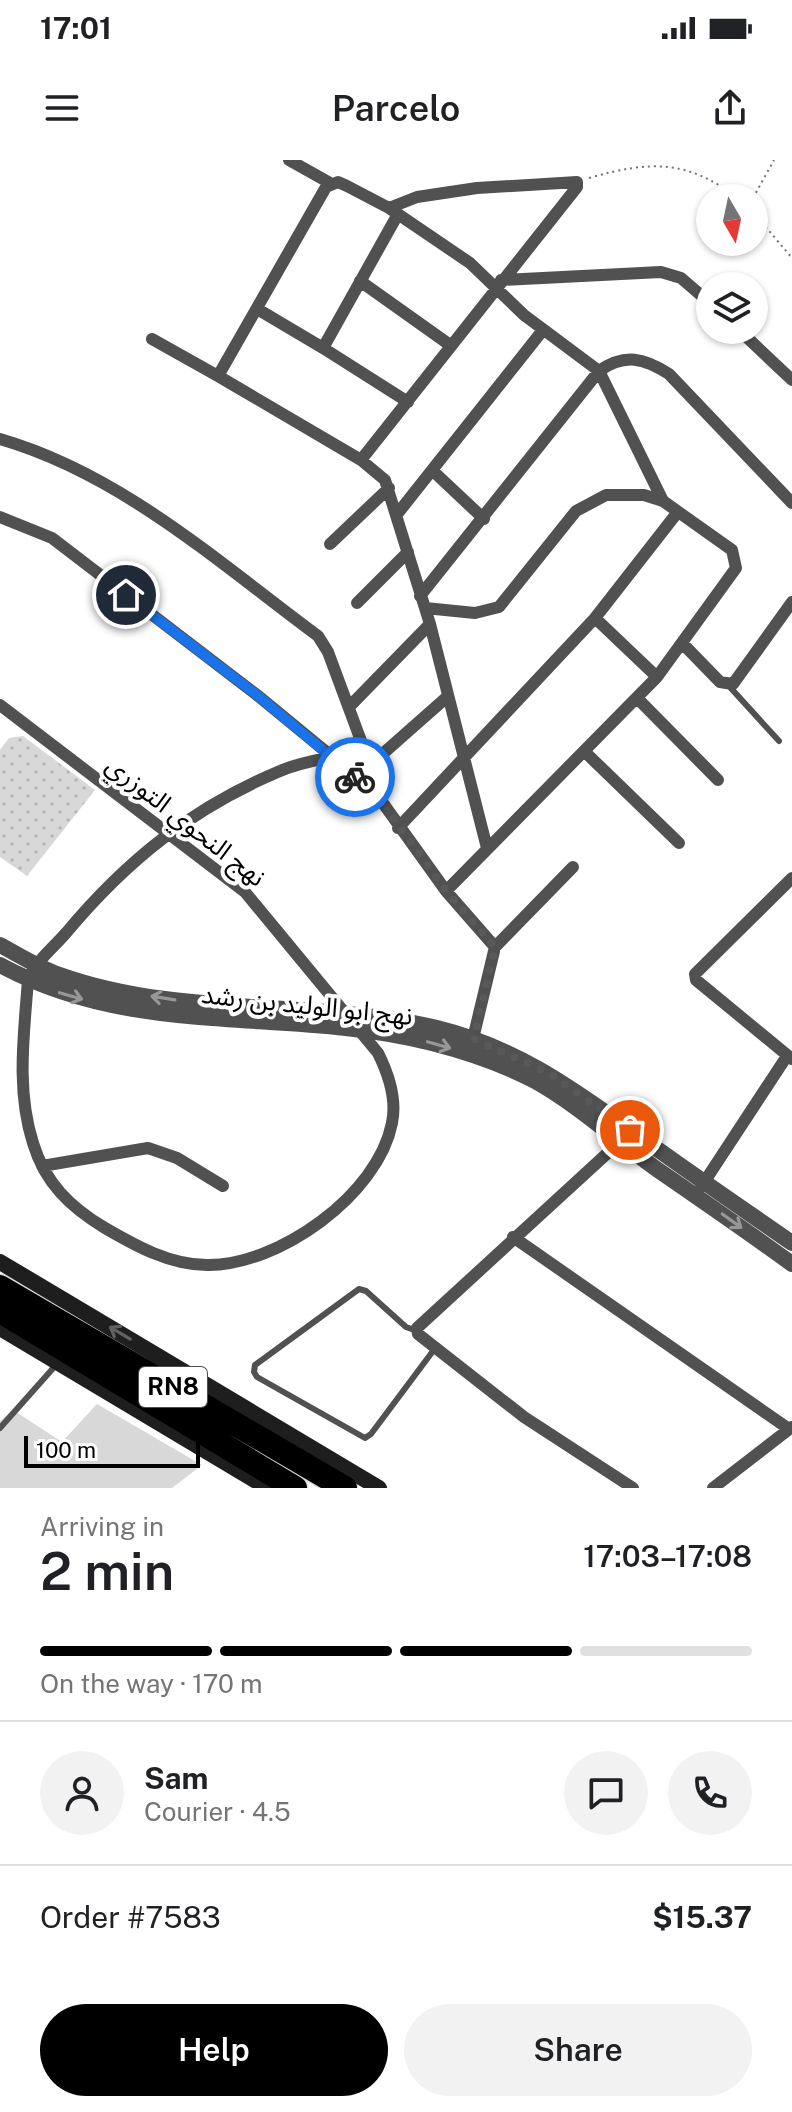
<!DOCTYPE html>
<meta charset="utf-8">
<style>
:root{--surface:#fff;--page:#f2f2f2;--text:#202124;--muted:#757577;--line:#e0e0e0;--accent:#000}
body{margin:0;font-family:"Public Sans","Noto Sans Arabic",sans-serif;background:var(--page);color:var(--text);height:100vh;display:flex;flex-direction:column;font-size:30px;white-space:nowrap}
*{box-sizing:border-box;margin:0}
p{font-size:26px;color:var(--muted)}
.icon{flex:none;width:44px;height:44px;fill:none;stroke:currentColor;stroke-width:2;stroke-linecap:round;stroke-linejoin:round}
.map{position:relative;height:1328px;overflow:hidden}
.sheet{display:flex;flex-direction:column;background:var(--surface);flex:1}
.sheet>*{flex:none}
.needle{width:52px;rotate:171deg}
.buttons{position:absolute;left:696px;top:24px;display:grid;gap:16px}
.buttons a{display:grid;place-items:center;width:72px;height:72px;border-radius:50%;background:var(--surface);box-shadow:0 2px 6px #0004;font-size:40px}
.scale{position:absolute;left:24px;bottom:20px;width:176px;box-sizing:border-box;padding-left:8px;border:4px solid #000;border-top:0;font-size:22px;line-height:28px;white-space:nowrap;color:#000;-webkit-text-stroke:6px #fff;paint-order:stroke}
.pin{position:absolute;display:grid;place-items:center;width:68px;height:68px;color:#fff;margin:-34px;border:4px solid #fff;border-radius:50%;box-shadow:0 2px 8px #0007}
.courier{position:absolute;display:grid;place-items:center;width:80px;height:80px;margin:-40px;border:6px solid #1a73e8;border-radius:50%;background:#fff;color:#222;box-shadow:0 2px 10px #0007}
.summary em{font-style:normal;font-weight:600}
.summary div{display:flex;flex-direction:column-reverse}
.summary{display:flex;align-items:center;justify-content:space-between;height:136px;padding:0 40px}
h1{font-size:52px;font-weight:600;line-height:60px}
.bar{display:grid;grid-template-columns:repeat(4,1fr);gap:12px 8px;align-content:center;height:96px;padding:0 40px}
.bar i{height:10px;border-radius:6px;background:var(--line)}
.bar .active{background:var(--accent)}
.bar p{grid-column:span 4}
.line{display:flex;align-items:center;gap:20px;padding:0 40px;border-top:2px solid var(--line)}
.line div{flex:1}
.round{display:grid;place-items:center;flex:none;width:84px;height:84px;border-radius:42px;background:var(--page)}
.primary-button{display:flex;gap:16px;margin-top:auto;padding:16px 40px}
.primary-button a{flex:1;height:92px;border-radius:48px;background:var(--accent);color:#fff;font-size:32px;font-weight:600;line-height:92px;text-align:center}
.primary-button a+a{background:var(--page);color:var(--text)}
.status{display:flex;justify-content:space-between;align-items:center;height:56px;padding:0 40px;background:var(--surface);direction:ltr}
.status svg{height:22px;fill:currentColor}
header{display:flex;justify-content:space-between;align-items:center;height:104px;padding:0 40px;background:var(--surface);font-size:36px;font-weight:600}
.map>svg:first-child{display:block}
.green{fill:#d8d8d8}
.park{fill:url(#park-dots)}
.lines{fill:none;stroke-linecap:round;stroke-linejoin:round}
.motorway-casing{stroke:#dbdbdb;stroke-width:27}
.path{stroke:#737373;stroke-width:2;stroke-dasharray:2 4;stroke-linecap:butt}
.service{stroke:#515151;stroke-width:6}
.minor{stroke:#515151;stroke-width:12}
.tertiary{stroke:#515151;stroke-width:16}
.secondary{stroke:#1e1e1e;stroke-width:16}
.motorway{stroke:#000;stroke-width:24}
.oneway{stroke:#979797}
.oneway2{stroke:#626262}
.done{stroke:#595959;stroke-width:8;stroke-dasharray:0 14.4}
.route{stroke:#1a73e8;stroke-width:10}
.labels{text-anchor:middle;stroke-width:8;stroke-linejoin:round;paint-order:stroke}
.shield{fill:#fff;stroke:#4c4c4c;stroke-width:2}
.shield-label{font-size:24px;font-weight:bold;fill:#000}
.street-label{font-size:26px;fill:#000;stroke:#fff}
</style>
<div class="status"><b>17:01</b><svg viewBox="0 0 49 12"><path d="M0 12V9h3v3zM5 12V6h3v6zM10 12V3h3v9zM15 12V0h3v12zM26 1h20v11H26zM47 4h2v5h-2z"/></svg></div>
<header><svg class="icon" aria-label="menu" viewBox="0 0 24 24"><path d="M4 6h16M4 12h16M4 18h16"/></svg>Parcelo<svg class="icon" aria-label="share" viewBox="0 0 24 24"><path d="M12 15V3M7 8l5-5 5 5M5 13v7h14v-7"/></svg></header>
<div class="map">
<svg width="792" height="1328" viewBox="0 0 792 1328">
<defs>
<pattern id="park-dots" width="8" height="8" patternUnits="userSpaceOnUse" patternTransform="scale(2)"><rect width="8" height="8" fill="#d8d8d8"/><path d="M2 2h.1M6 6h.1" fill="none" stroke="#b8b8b8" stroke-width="1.8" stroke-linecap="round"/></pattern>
</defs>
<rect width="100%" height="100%" fill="#fff"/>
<path class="green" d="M97,1244L202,1305L172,1328H0V1261L13,1250L62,1282Z"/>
<path class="park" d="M23,576L95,630L27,716L0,697V590L9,578Z"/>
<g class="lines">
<g class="motorway-casing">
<path id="motorway" d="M0,1127L345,1328
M0,1151L295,1328"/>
</g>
<path class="path" d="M589,18C652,0 687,0 738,38
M753,38L774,0
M754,53L792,98"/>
<path class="service" d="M728,525L779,581
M417,1171L406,1167L366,1131L359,1129L255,1205L254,1212L257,1217L365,1278L371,1274L436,1187
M0,1268L56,1205"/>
<path class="minor" d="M289,0L330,23
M398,54L323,188L408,242
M501,120L661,112L681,118L710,143
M360,121L450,185
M259,150L323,188
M739,170L792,220
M152,179L218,216
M0,279C121,314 218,402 318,476L328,492L370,605
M361,300L577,27V22L477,28L417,37L389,48
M433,311L484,359
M398,353L543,170
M0,357L52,378L257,535L375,632L446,731L495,787L471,887
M330,384L389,328
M420,436L599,211C625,193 644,198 669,214L792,343
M357,443L408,392
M425,448L475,453L499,447L576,351L606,335H644L663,341L732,390L736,408L657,517L446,731
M595,458L657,517
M683,484L720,522L733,524L792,442
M637,538L718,620
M0,545L245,732L378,893C389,915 397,939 392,963C378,1035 278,1106 207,1105C170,1105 136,1086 105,1068C70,1047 45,1023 33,983C16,930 24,874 28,820C37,800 52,789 66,773C127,700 192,648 280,611C308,599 334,599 362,589
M349,547L430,464
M585,592L679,683
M375,632L370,605L447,537
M398,668L595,458L677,353
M487,688L430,464L385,320L361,300L218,216L326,27L338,22L347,26L389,48L470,103L524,155L599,211L663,341
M792,718L695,814L696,820L792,899
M495,787L573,707
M624,978L417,1168L418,1174L524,1257L633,1328
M42,1006L148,988L177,998L223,1026
M701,1027L787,896
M513,1077L789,1269
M713,1328L792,1267"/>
<path class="tertiary" d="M0,785C19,795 39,808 60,815C181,858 313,839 437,868C523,889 582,936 653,986C699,1019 746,1051 792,1083
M0,805C138,880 287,846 432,883C467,892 503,904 535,921C578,945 617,981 658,1010C703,1041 748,1072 792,1104"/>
<path class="secondary" d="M0,1102L379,1328
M0,1168L268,1328"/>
<use href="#motorway" class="motorway"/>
</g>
<defs><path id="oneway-shaft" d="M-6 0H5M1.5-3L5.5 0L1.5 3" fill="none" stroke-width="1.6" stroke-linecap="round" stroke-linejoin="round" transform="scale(2)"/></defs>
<g class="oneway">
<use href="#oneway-shaft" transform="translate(71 836) rotate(16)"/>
<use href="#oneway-shaft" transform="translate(163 838) rotate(-171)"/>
<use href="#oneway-shaft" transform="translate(439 885) rotate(16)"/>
<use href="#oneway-shaft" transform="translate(732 1061) rotate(36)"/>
</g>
<use class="oneway2" href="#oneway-shaft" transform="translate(120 1173) rotate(-149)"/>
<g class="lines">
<path class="done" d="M355,617L375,632L446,731L495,787L474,879L549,913L630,970"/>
<path class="route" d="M126,435L257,535L355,617"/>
</g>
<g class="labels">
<rect class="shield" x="139" y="1207" width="68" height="40" rx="6"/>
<g class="shield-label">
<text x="173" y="1235">RN8</text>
</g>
<g class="street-label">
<text transform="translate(186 661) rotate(38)" y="9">نهج النحوي التوزري</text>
<text transform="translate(307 845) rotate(6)" y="9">نهج ابو الوليد بن رشد</text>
</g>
</g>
</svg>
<div class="buttons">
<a><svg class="needle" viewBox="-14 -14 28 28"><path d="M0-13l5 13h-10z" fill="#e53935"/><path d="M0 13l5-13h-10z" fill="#757577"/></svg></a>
<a><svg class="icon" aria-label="layers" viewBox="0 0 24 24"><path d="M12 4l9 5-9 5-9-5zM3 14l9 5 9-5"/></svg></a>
</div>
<div class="scale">100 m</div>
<div class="pin" style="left:630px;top:970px;background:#ea580c"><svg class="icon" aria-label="bag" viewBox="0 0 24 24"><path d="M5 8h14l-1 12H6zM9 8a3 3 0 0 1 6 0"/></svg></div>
<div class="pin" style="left:126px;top:435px;background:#1f2937"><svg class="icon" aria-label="home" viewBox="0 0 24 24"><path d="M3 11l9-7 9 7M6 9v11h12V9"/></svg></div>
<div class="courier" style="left:355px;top:617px"><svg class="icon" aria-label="bike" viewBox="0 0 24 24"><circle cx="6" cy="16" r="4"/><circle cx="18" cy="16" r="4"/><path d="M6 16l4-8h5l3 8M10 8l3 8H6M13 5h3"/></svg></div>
</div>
<section class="sheet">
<div class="summary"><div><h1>2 min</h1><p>Arriving in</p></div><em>17:03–17:08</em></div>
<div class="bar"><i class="active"></i><i class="active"></i><i class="active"></i><i></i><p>On the way · 170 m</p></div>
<div class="line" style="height:144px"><a class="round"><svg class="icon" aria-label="person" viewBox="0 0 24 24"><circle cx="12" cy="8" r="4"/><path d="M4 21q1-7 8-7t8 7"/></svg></a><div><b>Sam</b><p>Courier · 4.5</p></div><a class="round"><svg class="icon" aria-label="chat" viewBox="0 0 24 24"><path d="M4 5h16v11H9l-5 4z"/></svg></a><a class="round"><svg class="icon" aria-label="phone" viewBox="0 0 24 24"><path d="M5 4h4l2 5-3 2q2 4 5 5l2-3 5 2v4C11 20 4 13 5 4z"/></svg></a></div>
<div class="line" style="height:104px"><div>Order #7583</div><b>$15.37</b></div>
<div class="primary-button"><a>Help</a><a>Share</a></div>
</section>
